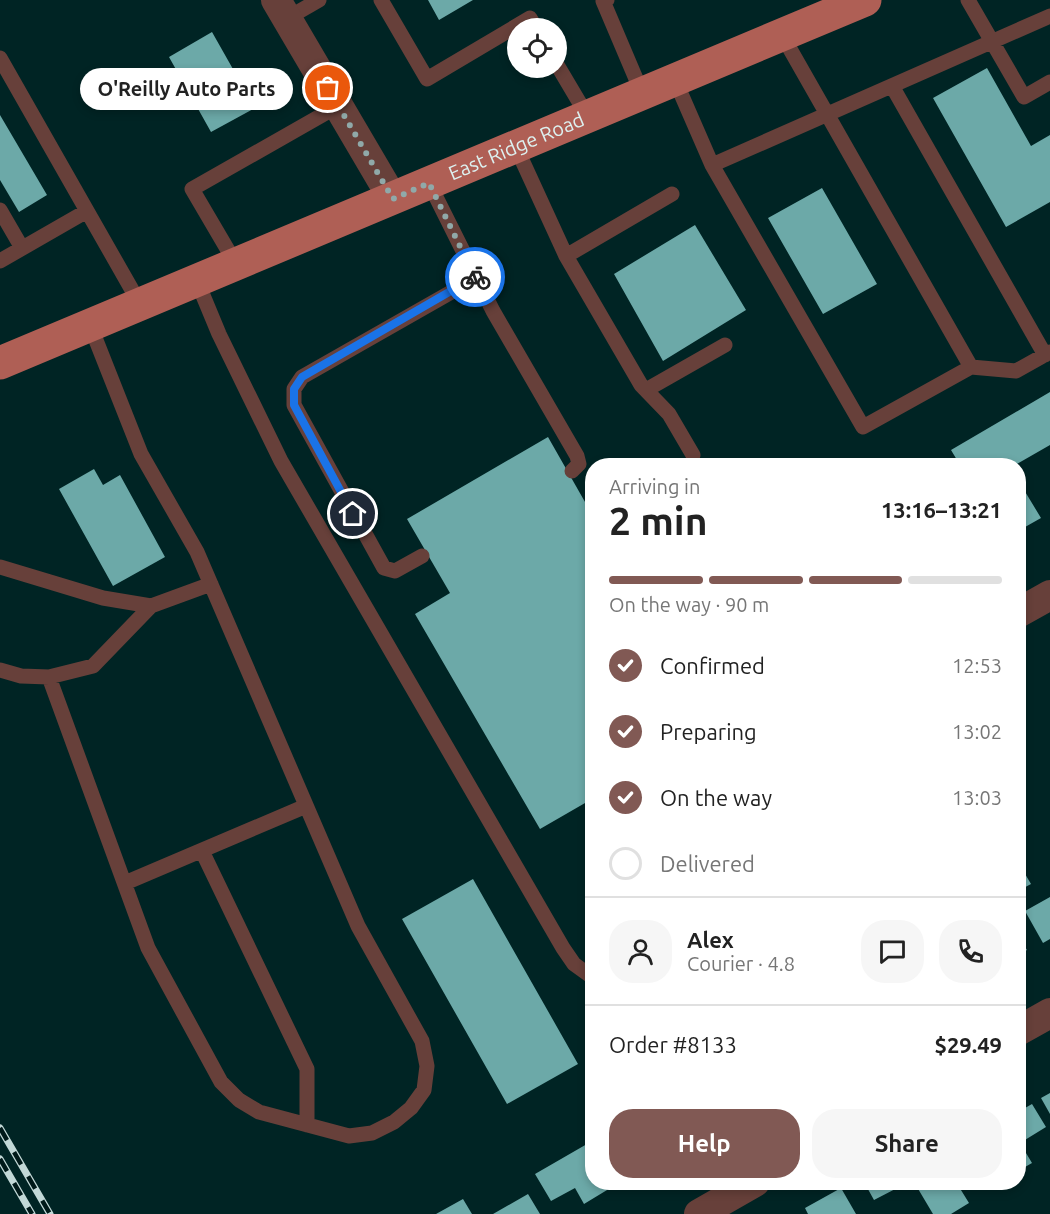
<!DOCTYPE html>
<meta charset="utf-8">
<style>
:root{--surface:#fff;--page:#f6f6f6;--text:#222;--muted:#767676;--line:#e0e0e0;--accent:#815954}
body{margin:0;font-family:Ubuntu,sans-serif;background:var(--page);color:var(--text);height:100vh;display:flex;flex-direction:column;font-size:22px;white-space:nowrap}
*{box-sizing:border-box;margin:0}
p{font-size:20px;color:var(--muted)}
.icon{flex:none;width:33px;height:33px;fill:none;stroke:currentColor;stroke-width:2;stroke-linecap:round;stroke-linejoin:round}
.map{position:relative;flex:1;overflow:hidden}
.side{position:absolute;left:585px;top:458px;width:441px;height:732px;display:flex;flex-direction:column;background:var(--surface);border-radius:24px;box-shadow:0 3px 9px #0003}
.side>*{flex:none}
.controls{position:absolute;left:507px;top:18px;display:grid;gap:12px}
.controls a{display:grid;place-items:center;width:60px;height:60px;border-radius:50%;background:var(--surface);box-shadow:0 3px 9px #0003;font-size:30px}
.pin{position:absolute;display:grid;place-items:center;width:51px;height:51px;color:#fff;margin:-26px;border:3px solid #fff;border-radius:50%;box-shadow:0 2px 6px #0007}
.courier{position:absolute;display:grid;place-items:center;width:60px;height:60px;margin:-30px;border:4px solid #1a73e8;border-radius:50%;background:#fff;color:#222;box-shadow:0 2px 8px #0007}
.bubble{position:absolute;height:42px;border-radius:21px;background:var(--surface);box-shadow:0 3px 9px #0003;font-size:20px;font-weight:700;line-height:42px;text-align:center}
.overview em{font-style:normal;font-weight:700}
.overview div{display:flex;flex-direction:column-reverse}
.overview{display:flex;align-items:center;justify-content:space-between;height:102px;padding:0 24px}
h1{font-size:39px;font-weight:700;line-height:45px}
.bar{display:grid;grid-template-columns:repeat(4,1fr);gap:9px 6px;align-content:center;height:72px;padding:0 24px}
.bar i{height:8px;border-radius:4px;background:var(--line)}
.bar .selected{background:var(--accent)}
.bar p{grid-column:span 4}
.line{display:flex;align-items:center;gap:15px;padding:0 24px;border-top:2px solid var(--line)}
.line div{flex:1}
.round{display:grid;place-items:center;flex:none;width:63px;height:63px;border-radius:24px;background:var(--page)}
ol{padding:0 24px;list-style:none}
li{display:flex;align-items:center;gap:18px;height:66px}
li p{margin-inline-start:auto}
li .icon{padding:6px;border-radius:50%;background:var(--accent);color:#fff;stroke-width:4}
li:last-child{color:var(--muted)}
li i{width:33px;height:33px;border:3px solid var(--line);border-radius:50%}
.action{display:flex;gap:12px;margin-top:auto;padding:12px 24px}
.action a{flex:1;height:69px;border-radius:24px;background:var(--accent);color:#fff;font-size:24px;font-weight:700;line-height:69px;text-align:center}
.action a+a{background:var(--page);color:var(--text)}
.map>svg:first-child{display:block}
.building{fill:#6ca9a8}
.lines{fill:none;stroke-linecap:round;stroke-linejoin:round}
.service{stroke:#67403a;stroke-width:15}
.minor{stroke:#67403a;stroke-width:30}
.primary{stroke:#af5f55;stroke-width:33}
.rail-casing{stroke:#c2d8d7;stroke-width:7}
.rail{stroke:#001919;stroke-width:4.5;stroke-dasharray:14;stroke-linecap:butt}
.done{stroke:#90a9a9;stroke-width:6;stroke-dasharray:0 10.8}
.route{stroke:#1a73e8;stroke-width:8}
.labels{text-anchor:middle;stroke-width:6;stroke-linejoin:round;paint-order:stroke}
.street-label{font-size:20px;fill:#ddf1f0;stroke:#001919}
</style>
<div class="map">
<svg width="1050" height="1214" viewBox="0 0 1050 1214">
<rect width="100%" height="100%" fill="#002424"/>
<path class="building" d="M428,0H473L439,20Z
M212,32L255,108L211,132L169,57Z
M987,68L1031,146L1050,135V202L1006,227L933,98Z
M0,115L47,195L19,212L0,180Z
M822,188L877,284L823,314L768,218Z
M695,225L746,310L663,361L614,274Z
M1050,392V445L1015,465H960L951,450Z
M548,437L589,509L592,507V799L540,829L415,614L450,593L407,519Z
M94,469L103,485L120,475L165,557L113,586L59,489Z
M1018,480L1041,518L1018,531Z
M1018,862L1031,884L1018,891Z
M473,879L578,1064L507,1104L402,919Z
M1050,897V939L1043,943L1025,911Z
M1018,936L1027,950L1018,955Z
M1050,1093V1114L1041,1098Z
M1032,1104L1046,1127L1020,1143L1032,1163L1018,1171V1112Z
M587,1144L592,1153V1182H609L612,1187L584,1204L575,1188L551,1201L535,1174Z
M864,1182H899L901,1186L874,1200Z
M914,1182H956L969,1203L951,1214H933Z
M841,1188L856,1214H808L805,1208Z
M528,1194L540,1214H493Z
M463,1199L472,1214H436Z"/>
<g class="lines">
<path class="service" d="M381,0L427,79L530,18L536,28
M607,0L603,1L642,93
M968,0L1024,97L1050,82
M286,19L319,0
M782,35L971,367
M0,58L140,304
M556,63L588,117
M675,80L712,165L863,427L971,367L1016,371L1050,352
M892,86L1045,355
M516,147L566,256L641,385L669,414L693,455
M712,165L1050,16
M429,183L493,311L577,456L579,464L572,471
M0,210L22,248
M566,256L672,194
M0,261L87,211
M236,264L192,189L338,106
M197,281L219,334L281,461L563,948L574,964L592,977
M646,390L725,345
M422,556L395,571L384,568L294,405V389L302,377L476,278
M0,567L103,598L151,606
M0,670L21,676L49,677L93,666L151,606L211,584
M49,677L148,948L221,1082L239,1100L259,1112L349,1136L372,1133L394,1122L411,1108L424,1090L427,1066L422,1041L358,926L197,552L141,454L90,325
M202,851L307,1069V1125
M125,883L306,806"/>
<path class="minor" d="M276,0L393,199
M1018,613L1050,595
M1018,1031L1050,1013
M699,1214L755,1182"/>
<path class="primary" id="s1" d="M0,363L865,0"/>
<g class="rail-casing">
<path id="rail" d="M0,1128L50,1214
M0,1159L32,1214"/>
</g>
<use href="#rail" class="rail"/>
</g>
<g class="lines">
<path class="done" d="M328,88L393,199L429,183L475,277"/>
<path class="route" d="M353,514L294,405V389L302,377L475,277"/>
</g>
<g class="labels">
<g class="street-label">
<text dy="7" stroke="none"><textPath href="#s1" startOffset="560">East Ridge Road</textPath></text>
</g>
</g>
</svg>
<div class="controls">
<a><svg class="icon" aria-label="locate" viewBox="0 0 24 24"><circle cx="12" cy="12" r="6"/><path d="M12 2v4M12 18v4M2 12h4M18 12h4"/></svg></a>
</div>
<div class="pin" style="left:328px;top:88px;background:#ea580c"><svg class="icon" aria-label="bag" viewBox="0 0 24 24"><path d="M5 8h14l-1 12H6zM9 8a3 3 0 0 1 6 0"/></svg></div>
<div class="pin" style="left:353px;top:514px;background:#1f2937"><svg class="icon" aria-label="home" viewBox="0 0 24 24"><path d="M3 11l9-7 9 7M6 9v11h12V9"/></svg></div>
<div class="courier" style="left:475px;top:277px"><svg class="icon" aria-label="bike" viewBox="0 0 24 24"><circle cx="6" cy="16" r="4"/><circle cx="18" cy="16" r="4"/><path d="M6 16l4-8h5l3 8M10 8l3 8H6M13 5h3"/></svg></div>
<div class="bubble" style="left:80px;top:68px;width:213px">O'Reilly Auto Parts</div>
<section class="side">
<div class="overview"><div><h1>2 min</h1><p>Arriving in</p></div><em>13:16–13:21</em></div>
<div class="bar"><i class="selected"></i><i class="selected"></i><i class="selected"></i><i></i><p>On the way · 90 m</p></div>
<ol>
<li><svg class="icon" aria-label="check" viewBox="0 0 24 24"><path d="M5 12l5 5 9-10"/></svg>Confirmed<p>12:53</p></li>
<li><svg class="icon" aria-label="check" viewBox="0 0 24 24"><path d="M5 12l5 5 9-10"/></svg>Preparing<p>13:02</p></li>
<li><svg class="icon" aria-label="check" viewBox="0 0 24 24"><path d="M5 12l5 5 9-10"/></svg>On the way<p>13:03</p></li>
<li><i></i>Delivered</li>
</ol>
<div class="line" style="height:108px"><a class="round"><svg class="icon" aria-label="person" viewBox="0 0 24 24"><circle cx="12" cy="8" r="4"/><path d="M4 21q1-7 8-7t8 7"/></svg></a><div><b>Alex</b><p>Courier · 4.8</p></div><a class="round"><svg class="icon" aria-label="chat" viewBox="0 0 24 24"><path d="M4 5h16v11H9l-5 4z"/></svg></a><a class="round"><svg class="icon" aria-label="phone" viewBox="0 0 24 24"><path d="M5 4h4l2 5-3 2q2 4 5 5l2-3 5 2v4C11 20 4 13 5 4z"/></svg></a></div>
<div class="line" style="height:78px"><div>Order #8133</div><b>$29.49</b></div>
<div class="action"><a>Help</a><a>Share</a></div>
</section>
</div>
